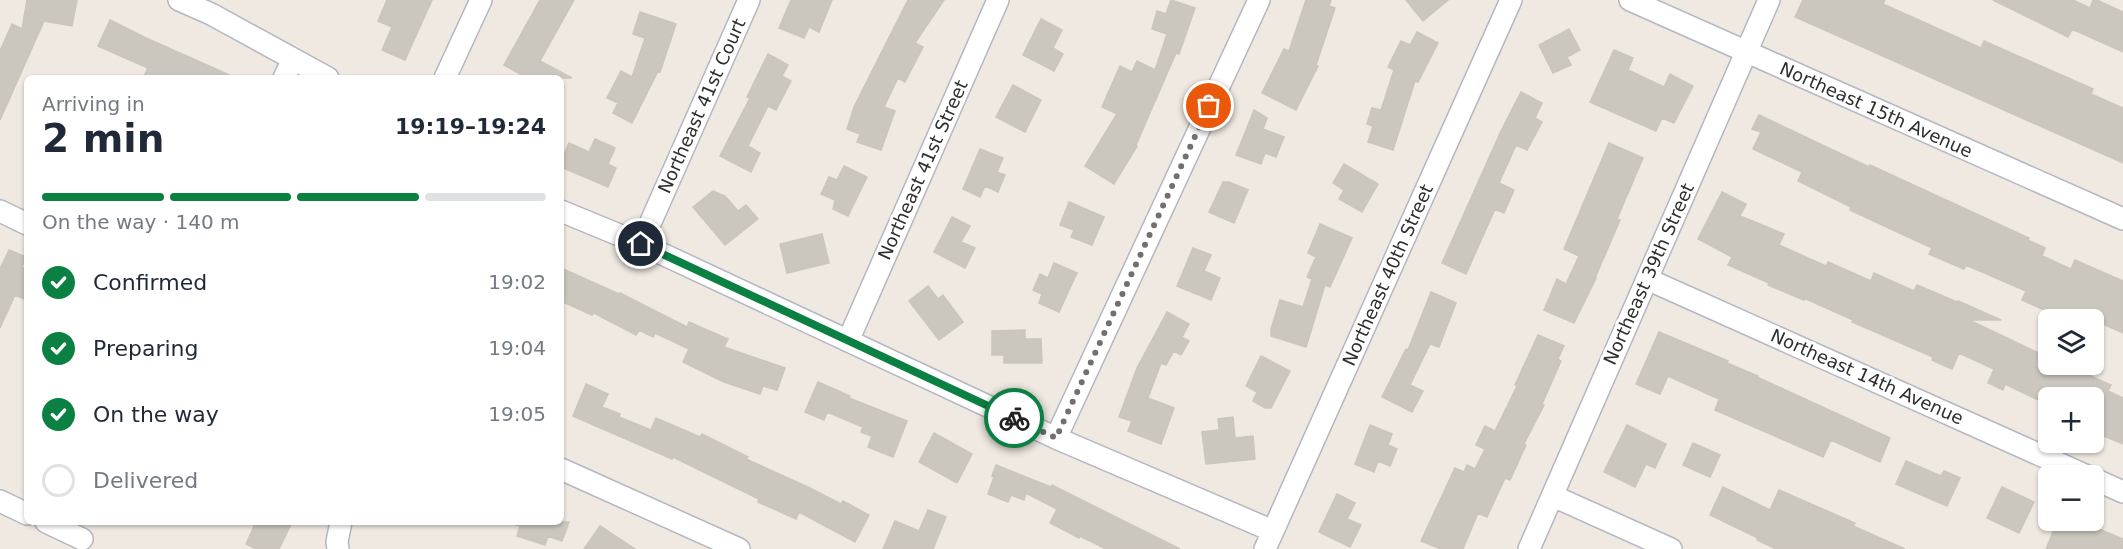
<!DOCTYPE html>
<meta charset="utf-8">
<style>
:root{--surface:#fff;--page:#f6f6f7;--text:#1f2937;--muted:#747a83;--line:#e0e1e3;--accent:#0b8043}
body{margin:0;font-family:"DejaVu Sans",sans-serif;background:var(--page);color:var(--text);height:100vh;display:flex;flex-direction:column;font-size:22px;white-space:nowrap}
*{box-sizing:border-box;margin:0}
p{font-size:20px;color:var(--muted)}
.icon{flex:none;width:33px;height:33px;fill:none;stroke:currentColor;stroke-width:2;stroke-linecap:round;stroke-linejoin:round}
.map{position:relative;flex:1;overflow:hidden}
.sheet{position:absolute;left:24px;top:75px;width:540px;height:450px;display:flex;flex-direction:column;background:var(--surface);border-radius:9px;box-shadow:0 2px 4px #0004}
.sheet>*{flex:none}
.controls{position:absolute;left:2038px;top:309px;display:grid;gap:12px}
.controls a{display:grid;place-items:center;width:66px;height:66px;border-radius:9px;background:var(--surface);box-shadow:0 2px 4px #0004;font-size:30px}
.pin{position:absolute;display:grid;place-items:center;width:51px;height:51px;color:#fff;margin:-26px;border:3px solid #fff;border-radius:50%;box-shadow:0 2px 6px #0007}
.courier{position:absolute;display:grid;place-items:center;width:60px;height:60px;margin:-30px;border:4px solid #0b8043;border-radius:50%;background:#fff;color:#222;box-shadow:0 2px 8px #0007}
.headline em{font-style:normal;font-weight:800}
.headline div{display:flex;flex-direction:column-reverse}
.headline{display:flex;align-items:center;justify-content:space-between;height:102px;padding:0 18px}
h1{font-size:39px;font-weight:800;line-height:45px}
.bar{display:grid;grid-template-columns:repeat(4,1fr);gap:9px 6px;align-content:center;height:72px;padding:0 18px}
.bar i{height:8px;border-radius:4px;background:var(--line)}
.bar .selected{background:var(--accent)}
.bar p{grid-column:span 4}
ol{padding:0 18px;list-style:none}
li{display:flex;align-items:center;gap:18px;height:66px}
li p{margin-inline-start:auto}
li .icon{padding:6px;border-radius:50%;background:var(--accent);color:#fff;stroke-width:4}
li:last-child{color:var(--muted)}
li i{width:33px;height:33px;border:3px solid var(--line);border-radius:50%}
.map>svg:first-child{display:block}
.building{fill:#cbc7bf;stroke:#cbc5ba;stroke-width:1.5}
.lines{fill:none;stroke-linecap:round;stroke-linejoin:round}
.minor-casing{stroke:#b4b7c1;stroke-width:24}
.minor{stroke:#fff;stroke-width:21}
.done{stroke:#726f6d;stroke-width:6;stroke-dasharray:0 10.8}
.route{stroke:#0b8043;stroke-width:8}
.labels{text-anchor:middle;stroke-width:6;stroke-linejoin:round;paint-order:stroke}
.street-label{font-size:18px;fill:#2e2e2e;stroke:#fff}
</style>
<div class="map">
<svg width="2123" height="549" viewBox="0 0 2123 549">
<rect width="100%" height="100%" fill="#efe9e1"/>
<path class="building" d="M27,0H77L72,26L44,21L0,120V51L12,24L22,29Z
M387,0H432L405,60L382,50L392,27L378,21Z
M540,0H574L540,61L572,78H527L504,65Z
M791,0H832L819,32L809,27L804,38L779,28Z
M908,0H944L915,43L923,47L905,82L898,78L884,107L895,111L881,150L857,142L860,134L847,129L854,107Z
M1171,0L1195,8L1179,54L1176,53L1136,145L1137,146L1114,184L1085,166L1117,114L1102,107L1120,66L1132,72L1137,61L1155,70L1167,34L1152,29L1157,11L1166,14Z
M1306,0H1331L1329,6L1335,8L1316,65L1318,66L1296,110L1262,93L1284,49L1289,51Z
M1406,0H1448L1423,21Z
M1803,0H1885L1883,4L1981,48L1984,41L2093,89L2091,94L2123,108V163L1795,17Z
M1993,0H2073L2090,8L2093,0H2097L2123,12V52L2072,29L2068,37Z
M640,12L676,24L660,72L658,71L632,123L613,113L618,103L607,98L621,71L632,77L645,38L633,34Z
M1041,19L1062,30L1053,48L1063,54L1054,71L1023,55Z
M110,20L146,38L236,78H143L148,68L98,46Z
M1569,29L1580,50L1567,57L1571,65L1553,73L1539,45Z
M1417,32L1438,43L1418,82L1415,81L1393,150L1368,142L1373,126L1367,124L1372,108L1381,110L1394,70L1388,67L1401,41L1410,45Z
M1614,50L1633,58L1628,70L1664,87L1670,74L1693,86L1674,123L1662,118L1656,131L1590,102Z
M768,54L788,65L782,76L791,81L776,110L768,106L748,146L760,153L751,172L720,156L750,98L747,97Z
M1013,85L1041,100L1025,132L996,117Z
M1521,92L1542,103L1535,118L1542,122L1527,150L1516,145L1499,183L1514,190L1504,213L1495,209L1466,274L1442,263L1501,131Z
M1254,110L1267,118L1263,129L1284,137L1276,157L1265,153L1261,164L1236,155Z
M1759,115L1869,167L1870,165L2029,238L2028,240L2045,248L2042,256L2071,269L2075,260L2123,281V333L2094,320H2086L2065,311L2062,318L2022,300L2026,291L1966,265L1964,269L1929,254L1932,248L1850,210L1851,207L1798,181L1802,172L1753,149L1761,132L1752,129Z
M595,139L615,148L608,164L616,168L608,187L561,167V161L569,143L589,152Z
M1609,143L1643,158L1617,219L1620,220L1595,278H1596L1574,323L1544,310L1557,279L1566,284L1579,256L1564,249Z
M980,149L1003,158L997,172L1005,175L998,192L985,186L980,197L963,189Z
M1344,164L1378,184L1362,212L1339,199L1344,190L1333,183Z
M844,166L867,177L848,216L833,209L835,200L821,194L829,177L837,180Z
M1223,182H1229L1248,190L1234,223L1209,212Z
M713,191L725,196L738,211L746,205L758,219L725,245L693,207Z
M1722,192L1746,204L1740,216L1784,234L1779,245L1826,266L1828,262L1871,281L1874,273L1914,291L1917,285L1957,302L1958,301L2001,320H1969L2049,358V364H2064L2111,385L2108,391L2123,398V444L2094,432V398H2049V405L2005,384L2003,390L1988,383L1994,369L1959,353L1952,369L1932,360L1933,357L1852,322L1853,320L1804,298V300L1768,285L1769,283L1728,265L1732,257L1698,239Z
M1069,202L1104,217L1092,245L1071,237L1074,230L1060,225Z
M952,217L970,226L961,242L975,248L965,268L934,252Z
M1320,224L1352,238L1330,287L1325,285L1306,347L1271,336V329L1280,300L1303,307L1312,279L1307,277L1316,257L1308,253Z
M822,234L829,263L787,273L780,244Z
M1193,248L1211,255L1204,271L1220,278L1211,300L1177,286Z
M9,250L26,257L22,267L27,270V300L15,295L0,328V269Z
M1054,263L1077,273L1059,312L1039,303L1042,294L1033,290L1040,274L1048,278Z
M561,268L619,294L620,293L687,327L689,322L728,339L724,347L785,368L777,390L763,386L760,394L724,382L683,362L689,349L655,333L653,337L639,330L636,335L594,313L592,315L561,301Z
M928,286L938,299L943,295L963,322L939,340L909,301Z
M1431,292L1456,303L1439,347L1430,344L1410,385L1423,391L1412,412L1382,397L1406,349L1408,350Z
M1167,312L1189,324L1182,337L1189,341L1181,355L1174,351L1166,365L1161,363L1148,398L1174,408L1161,444L1128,431L1132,421L1119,417L1137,368Z
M1025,330V339H1041L1042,363H1004V355H992V331Z
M1659,332L1728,361L1727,363L1758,376L1757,377L1890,438L1880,462L1831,440L1823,457L1715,410L1719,399L1668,376L1660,394L1636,384Z
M1538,335L1564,346L1558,359L1561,361L1542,404L1544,405L1524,444L1526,445L1510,480L1505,478L1487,517L1478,513L1463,549H1441L1421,541L1455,468L1464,472L1467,465L1475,469L1485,449L1476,445L1485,426L1495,431L1517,386L1515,385Z
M1261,356L1290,371L1271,408H1265L1253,401L1257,392L1246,386Z
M818,382L850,396L849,398L907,421L893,457L868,447L872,436L861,432L863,427L827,412L824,420L805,412Z
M586,384L608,394L602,407L620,414L619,417L651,430L656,418L700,437L702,434L748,457L746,459L810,488L841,504L843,501L869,515L855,542L799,512L796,519L758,502L759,499L673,457L672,459L573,416Z
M1233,417L1235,438L1253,436L1255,459L1206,464L1202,432L1219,430L1218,419Z
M1370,425L1392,434L1388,445L1397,449L1390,466L1378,461L1374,472L1355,464Z
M1627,425L1666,444L1655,468L1646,464L1635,487L1604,472Z
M934,433L972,454L957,483L919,462Z
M1693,443L1720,455L1710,477L1683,465Z
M1906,461L1941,476L1944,471L1960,478L1947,506L1896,484Z
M996,465L1051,487L1052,485L1180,549H1106L1080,536L1079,538L1050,523L1057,509L1026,493L1024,500L1011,495L1008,502L988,494L994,477L992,476Z
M1723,487L1770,510L1779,490L1855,523L1853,526L1905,549H1776L1757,540L1758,538L1710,515Z
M2002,487L2034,502L2019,533L1987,518Z
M1337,494L1355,503L1347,519L1361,525L1350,547L1319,532Z
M928,510L946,517L933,549H883L895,521L919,531Z
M2058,520H2077L2123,539V549H2046Z
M256,522H292L279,549H256L246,544Z
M515,522H569L562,541L548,536L545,545L517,536L520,526L514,524Z
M600,526L635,549H584Z"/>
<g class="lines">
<g class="minor-casing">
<path id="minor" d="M179,0L211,14L328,78
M1630,0L2123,219
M284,78L293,59
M445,78L481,0
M0,211L27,224
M561,211L641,244L1056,438L1273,531
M641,244L749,0
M1647,279L2087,476
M848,341L998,0
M1056,438L1259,0
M561,469L739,549
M2094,479L2123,492
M1553,496L1671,549
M0,501L27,514
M46,522L82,539
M338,549L337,542L341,522
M1265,549L1511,0
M1529,549L1769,0"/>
</g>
<use href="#minor" class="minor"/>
</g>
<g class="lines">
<path class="done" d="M1014,418L1056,438L1209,106"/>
<path class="route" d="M641,244L1014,418"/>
</g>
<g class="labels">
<g class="street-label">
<text transform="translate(702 106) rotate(-66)" y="6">Northeast 41st Court</text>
<text transform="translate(1876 110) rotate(24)" y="6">Northeast 15th Avenue</text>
<text transform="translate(923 170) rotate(-66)" y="6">Northeast 41st Street</text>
<text transform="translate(1649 274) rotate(-66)" y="6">Northeast 39th Street</text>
<text transform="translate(1388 275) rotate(-66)" y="6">Northeast 40th Street</text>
<text transform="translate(1867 377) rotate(24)" y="6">Northeast 14th Avenue</text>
</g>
</g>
</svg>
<div class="controls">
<a><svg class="icon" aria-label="layers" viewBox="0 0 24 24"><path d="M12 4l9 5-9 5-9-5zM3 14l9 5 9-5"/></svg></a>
<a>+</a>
<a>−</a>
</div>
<div class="pin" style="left:1209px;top:106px;background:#ea580c"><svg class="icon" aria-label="bag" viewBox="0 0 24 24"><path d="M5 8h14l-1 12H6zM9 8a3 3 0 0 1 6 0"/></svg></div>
<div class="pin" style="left:641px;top:244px;background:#1f2937"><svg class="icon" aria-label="home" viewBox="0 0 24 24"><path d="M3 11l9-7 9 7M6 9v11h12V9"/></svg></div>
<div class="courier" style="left:1014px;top:418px"><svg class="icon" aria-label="bike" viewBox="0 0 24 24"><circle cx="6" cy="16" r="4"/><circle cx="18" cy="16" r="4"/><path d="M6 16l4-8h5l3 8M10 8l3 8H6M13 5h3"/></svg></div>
<section class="sheet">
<div class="headline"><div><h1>2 min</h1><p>Arriving in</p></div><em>19:19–19:24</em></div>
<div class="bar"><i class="selected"></i><i class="selected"></i><i class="selected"></i><i></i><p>On the way · 140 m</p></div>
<ol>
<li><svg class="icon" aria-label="check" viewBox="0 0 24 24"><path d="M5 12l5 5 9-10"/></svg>Confirmed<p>19:02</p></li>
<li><svg class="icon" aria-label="check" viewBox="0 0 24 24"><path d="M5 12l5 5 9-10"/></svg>Preparing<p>19:04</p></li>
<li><svg class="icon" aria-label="check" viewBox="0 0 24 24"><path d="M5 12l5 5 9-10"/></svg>On the way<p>19:05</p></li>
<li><i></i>Delivered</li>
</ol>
</section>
</div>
